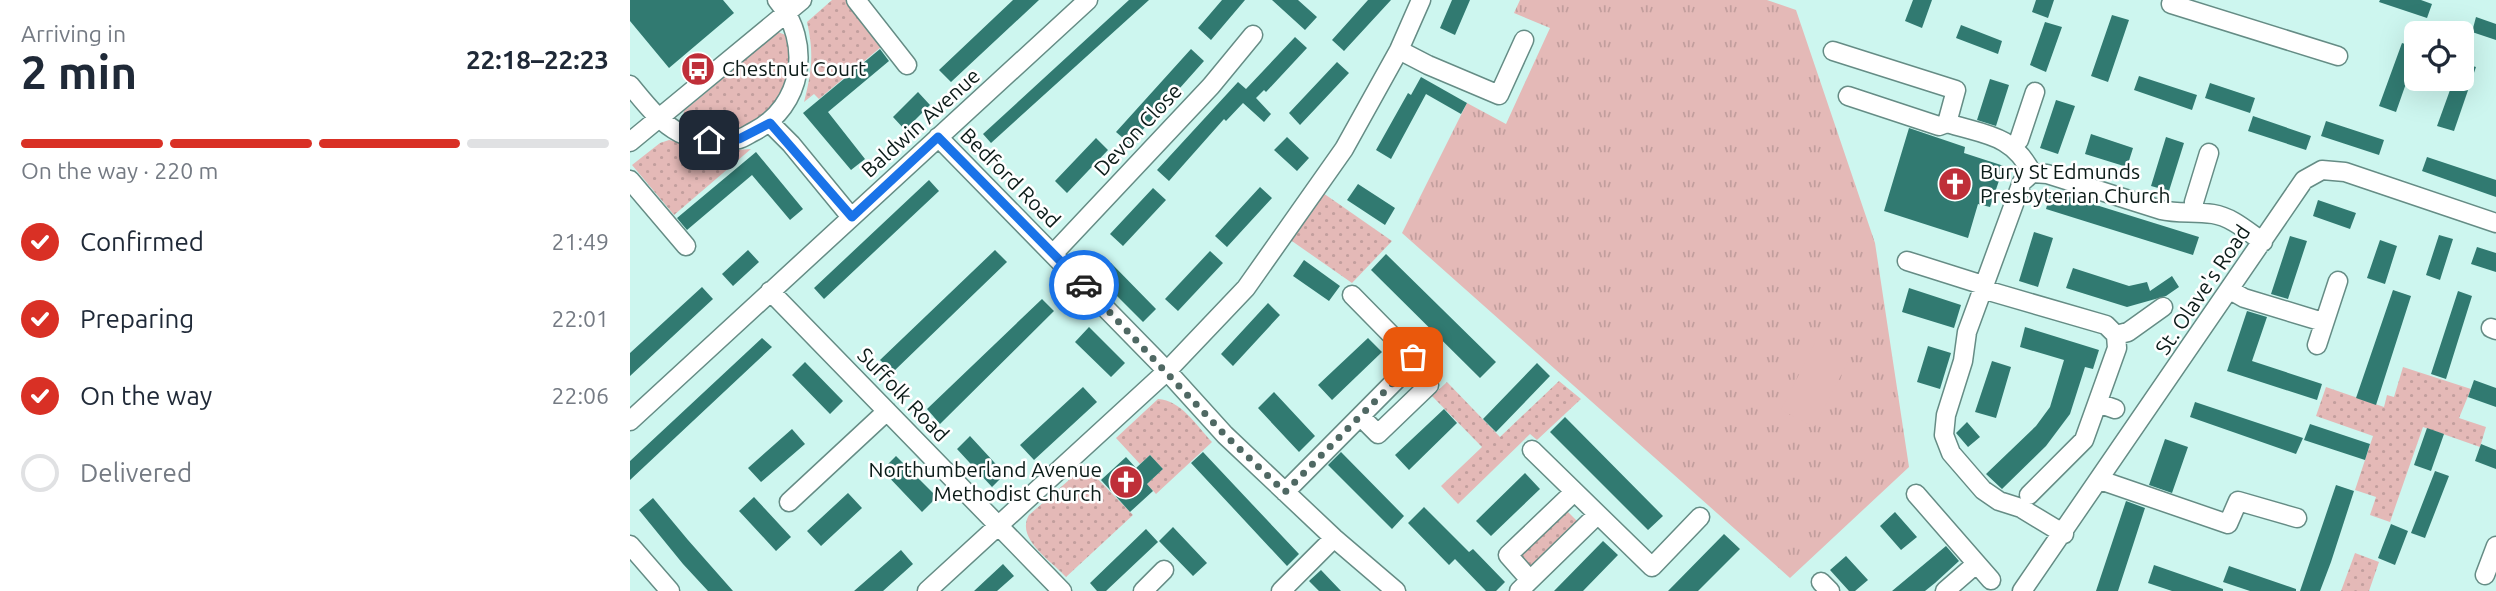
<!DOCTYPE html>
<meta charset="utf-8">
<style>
:root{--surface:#fff;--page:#f6f6f7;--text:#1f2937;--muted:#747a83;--line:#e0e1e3;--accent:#d93025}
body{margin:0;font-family:Ubuntu,sans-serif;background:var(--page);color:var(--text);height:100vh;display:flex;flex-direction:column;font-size:26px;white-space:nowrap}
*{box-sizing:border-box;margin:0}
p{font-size:23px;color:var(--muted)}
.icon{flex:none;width:38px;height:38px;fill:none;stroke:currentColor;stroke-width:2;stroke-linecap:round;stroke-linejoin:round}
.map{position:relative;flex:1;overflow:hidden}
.panel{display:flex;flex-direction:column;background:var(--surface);width:630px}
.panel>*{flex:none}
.fabs{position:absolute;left:1774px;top:21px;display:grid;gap:14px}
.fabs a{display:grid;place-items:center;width:70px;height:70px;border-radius:10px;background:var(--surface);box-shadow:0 7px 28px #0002;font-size:35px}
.pin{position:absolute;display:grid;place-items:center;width:60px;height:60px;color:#fff;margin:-30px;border-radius:14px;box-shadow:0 4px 10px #0006}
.courier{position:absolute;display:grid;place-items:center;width:70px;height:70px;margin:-35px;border:5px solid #1a73e8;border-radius:50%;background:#fff;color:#222;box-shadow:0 2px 9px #0007}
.head em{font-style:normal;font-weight:700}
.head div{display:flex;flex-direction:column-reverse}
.head{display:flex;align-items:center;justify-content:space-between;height:119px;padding:0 21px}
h1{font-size:46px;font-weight:700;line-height:52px}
.bar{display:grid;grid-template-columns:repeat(4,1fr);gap:10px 7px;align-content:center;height:84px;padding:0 21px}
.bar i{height:9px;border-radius:5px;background:var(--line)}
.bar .selected{background:var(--accent)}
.bar p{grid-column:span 4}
ol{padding:0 21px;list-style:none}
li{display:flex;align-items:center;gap:21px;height:77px}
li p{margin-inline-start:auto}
li .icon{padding:7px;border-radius:50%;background:var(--accent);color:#fff;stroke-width:4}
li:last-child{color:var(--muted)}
li i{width:38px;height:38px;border:4px solid var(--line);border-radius:50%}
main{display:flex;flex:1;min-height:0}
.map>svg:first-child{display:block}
.grass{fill:url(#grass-dots)}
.park{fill:url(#park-tufts)}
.pitch{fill:#e4b9b7}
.building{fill:#317a71}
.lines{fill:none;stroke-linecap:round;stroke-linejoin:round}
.minor-casing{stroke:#658c85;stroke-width:21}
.minor{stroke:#fff;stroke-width:18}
.done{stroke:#4f6863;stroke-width:7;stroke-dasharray:0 12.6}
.route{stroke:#1a73e8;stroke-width:9}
.labels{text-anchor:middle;stroke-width:5;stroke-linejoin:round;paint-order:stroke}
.poi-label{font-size:21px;fill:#0b1b18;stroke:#fff;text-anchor:start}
.street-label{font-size:21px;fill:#0b1b18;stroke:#fff}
</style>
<main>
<section class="panel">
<div class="head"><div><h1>2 min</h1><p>Arriving in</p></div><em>22:18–22:23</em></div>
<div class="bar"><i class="selected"></i><i class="selected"></i><i class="selected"></i><i></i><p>On the way · 220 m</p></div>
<ol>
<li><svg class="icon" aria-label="check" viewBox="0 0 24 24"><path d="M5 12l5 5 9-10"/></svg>Confirmed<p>21:49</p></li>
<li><svg class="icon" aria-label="check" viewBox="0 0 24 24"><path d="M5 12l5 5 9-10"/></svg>Preparing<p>22:01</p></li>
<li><svg class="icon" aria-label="check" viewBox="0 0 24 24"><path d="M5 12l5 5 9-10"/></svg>On the way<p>22:06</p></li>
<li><i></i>Delivered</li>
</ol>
</section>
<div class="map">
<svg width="1866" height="591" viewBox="0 0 1866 591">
<defs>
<pattern id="grass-dots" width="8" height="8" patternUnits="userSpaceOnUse" patternTransform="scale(1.75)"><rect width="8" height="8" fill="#e4b9b7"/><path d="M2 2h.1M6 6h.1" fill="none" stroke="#c29e9d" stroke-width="1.8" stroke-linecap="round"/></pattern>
<pattern id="park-tufts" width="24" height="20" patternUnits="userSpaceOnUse" patternTransform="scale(1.75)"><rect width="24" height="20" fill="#e4b9b7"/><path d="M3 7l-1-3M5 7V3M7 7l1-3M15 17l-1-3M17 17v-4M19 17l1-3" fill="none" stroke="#c29e9d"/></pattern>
</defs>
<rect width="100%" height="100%" fill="#cdf6ef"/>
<path class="grass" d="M202,0H216L251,47L189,99L184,94L174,102C182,71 184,53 177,22Z
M148,32L158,36L162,71L149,103L114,130L96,133L59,129L52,122L54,111Z
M39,140L91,151L121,149L44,215L2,165L30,143Z
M693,193L762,241L722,283L659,239Z
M1773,367L1841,389L1829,418L1856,427L1850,447L1793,427L1760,522L1740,515L1746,497L1725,490L1743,436L1686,416L1696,387L1754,407L1757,395L1764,397Z
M929,381L951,399L907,440L900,434L828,504L811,486L852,447L802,396L817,382L870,437Z
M528,399C551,400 567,426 582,442L526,494L517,484L533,469L520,455L510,464L486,438Z
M455,466L503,515L436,577C422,561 385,539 399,515Z
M934,508L950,524L901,573L885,557Z
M1725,553L1749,562L1739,591H1711Z"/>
<path class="park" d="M890,0H1137L1166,10L1245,243L1279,467L1160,578L772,233L837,103L876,124L920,28L884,13Z"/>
<path class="pitch" d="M1185,343L1219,360L1184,427L1151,410Z"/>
<path class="building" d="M0,0H93L104,13L39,68L0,21Z
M383,0H409L321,82L309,70Z
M499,0H519L361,143L353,134Z
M592,0H615L581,40L568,28Z
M642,0H668L687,17L675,30Z
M738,0H761L714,51L702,40Z
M822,0H840L825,35L810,28Z
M1283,0H1302L1292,28L1275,21Z
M1406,0H1424L1418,18L1402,12Z
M1750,0H1791L1802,4L1797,18L1749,2Z
M1482,15L1499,20L1478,82L1461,76Z
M1846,17L1866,24V40L1842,32Z
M1415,22L1432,27L1416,72L1400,65Z
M1331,25L1372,41L1368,54L1326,38Z
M665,37L677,48L636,92L634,90L626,98L641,114L634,122L613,103L596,121L594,119L539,181L527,170L608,82L616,89Z
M1772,43L1787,48V52L1766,112L1749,106Z
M250,49L259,61L198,112L235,159L221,170L173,113Z
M561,49L574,61L500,144L486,132Z
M707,62L719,73L670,125L659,113Z
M1832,63L1846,67L1824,131L1807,126L1824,79H1832Z
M1509,76L1567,95L1562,110L1504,90Z
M791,77L837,103L831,114L796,94L761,159L746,150L778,93L781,95Z
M1360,79L1379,85L1366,126L1347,120Z
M1580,83L1625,98L1620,113L1575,98Z
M288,92L300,105L275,130L263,117Z
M1426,100L1445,106L1428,154L1410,148Z
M1623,116L1681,136L1676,150L1618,131Z
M1696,121L1754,140L1749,155L1691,136Z
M1279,128L1335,147L1334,153L1374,166L1360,207L1348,204L1338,238L1254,211Z
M1461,134L1503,148L1497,167L1455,154Z
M657,137L679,158L667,171L644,150Z
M1536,137L1554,143L1539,191L1521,186Z
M466,138L478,150L437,193L425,181Z
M126,152L173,209L160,220L122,175L57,230L47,218Z
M1797,157L1866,180V197L1792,171Z
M299,180L309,191L194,299L184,288Z
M728,184L765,208L755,225L717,200Z
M630,187L642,198L597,247L585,236Z
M523,188L536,200L493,246L480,234Z
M1421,191L1569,237L1563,255L1416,209Z
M1688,200L1726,213L1720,229L1683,216Z
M1404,232L1423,238L1408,287L1389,281Z
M1809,235L1823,239L1810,280L1796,275Z
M1660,236L1677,241L1658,299L1641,294Z
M1750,240L1767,246L1755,284L1737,278Z
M1847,247L1866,253V272L1841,264Z
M118,250L129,262L103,286L92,274Z
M365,250L377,262L263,372L250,360Z
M580,251L593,263L548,311L535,299Z
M756,254L866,362L850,378L741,270Z
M674,260L710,286L699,301L663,276Z
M481,263L526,309L513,322L467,276Z
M1443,268L1499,286L1517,282L1520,291L1542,276L1549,287L1536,296L1497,307L1436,288Z
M72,287L83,299L0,376V353Z
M1279,288L1331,305L1324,328L1272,312Z
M1763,290L1781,296L1746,405L1726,398Z
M1828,291L1842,296L1816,379L1801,374Z
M412,299L424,311L310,424L297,409Z
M638,303L650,315L603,366L591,354Z
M1617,311L1637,317L1622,361L1692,384L1687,400L1597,371Z
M459,327L495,363L481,377L445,342Z
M1395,327L1469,350L1463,369L1455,367L1440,414L1416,446L1372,489L1356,474L1406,426L1420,407L1434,360L1390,347Z
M132,338L142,347L0,480V461Z
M738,338L752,352L702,400L688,385Z
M1298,346L1321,353L1310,389L1287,382Z
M1362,361L1381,367L1366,418L1345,412Z
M175,362L213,401L200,414L162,375Z
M907,363L920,376L866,432L853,419Z
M1844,380L1866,388V407L1838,397Z
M453,387L467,402L404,460L390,445Z
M644,392L685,436L669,452L628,408Z
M1565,402L1673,438L1666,454L1560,417Z
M814,409L827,423L779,470L765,455Z
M935,417L1033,516L1018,530L920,432Z
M1337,422L1350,437L1338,447L1326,433Z
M1680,424L1740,444L1735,460L1674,440Z
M1797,428L1814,434L1801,471L1784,465Z
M162,429L175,444L131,482L118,468Z
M340,436L375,474L362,487L327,449Z
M1535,439L1558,447L1542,493L1519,485Z
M1851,444L1866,450V469L1845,461Z
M573,452L669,554L657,566L561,463Z
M711,452L774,516L762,529L698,465Z
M520,455L533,469L517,484L523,491L500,512L471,480L496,457L506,468Z
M266,456L307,497L292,512L252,470Z
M1805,471L1819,476L1795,538L1781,533Z
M895,473L910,489L861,536L846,521Z
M1706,485L1724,491L1701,562L1690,591H1670Z
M218,493L232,508L191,546L177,531Z
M124,497L161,537L146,551L109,511Z
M23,498L58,540L103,591H78L53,564L9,510Z
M1496,501L1515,508L1504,542L1488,591H1466Z
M794,507L839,552L843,549L875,582L866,591H856L825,559L819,565L778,523Z
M1265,512L1287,537L1271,550L1250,526Z
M1761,524L1778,531L1765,565L1748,558Z
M543,527L577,563L563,576L529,541Z
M516,529L528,542L476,591H467L460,583Z
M1094,534L1110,549L1068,591H1038Z
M973,541L988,555L953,591H924Z
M1316,546L1329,561L1305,583L1295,591H1262Z
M271,550L283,564L253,591H224Z
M1216,556L1238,580L1225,591H1219L1200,570Z
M373,564L384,576L367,591H344Z
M1524,565L1593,589V591H1542L1518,583Z
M1599,566L1666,589V591H1620L1593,582Z
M691,570L711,591H689L679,581Z"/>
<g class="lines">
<g class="minor-casing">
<path id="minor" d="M226,0L277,65
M1541,4L1708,56
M769,50L798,65L869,95L894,40
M1203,51L1326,90L1317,123L1309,126L1218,96
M0,85C15,103 29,122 50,133C60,138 76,140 87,139C94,139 102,140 109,139C113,138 119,134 123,132C173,107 183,42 147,0
M140,123L161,144L221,217
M1317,123C1355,135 1382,134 1402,173
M308,137L537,371L595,435L704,538L766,591
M0,142L172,0
M1383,146L1389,140L1405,92
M0,180L56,246
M1564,212V202L1579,153
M423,254L581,86L623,35
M1277,261L1353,285
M1352,289L1476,325L1486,335L1487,348L1454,440L1399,495
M1600,290L1614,298L1693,322
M140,291L432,591
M1861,328L1866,330
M1486,335L1498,332L1533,307
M1687,345L1708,281
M1468,403L1485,409
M731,417L748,434L799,385L779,367
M0,421L458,0
M902,450L1022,567L1070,517
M1470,480L1598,524L1608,501L1667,518
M655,492L779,367L783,357L722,295
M1286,494L1361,580
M159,502L257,411
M1434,534L1391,508L1369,501L1353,490L1321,453L1314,435L1316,415L1333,361L1337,332L1392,182L1402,173L1417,174L1531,210C1548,214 1565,211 1583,214C1602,217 1617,231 1633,242
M0,545L40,591
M1855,575L1866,546
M900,580L878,555L944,492
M1191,582L1200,591
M297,591L537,371L616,288L714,149L769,50L791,0
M513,591L534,570
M651,591L704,538
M889,591L967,515
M1315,591L1346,564
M1392,591L1674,180L1692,170L1715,172L1866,223"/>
</g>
<use href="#minor" class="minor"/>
</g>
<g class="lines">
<path class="done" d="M454,285L595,435L655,492L763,383L779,366L783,357"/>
<path class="route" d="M79,140L109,139L140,123L222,217L308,137L454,285"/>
</g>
<defs>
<g id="bus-disc" transform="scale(1.75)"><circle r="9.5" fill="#bf2f39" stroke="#fff"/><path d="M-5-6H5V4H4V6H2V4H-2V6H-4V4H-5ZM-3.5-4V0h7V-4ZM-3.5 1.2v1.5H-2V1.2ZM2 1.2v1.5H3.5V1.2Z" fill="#fff"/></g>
<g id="church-disc" transform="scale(1.75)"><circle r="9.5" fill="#bf2f39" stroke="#fff"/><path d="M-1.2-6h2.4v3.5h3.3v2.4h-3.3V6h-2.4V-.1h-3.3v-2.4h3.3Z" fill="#fff"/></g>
</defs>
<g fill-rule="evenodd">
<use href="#bus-disc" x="68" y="69"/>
<use href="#church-disc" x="1325" y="184"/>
<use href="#church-disc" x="496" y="482"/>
</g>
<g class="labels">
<g class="poi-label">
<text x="92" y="76">Chestnut Court</text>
<text x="1350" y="179">Bury St Edmunds<tspan x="1350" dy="24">Presbyterian Church</tspan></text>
<text x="472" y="477" text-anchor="end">Northumberland Avenue<tspan x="472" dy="24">Methodist Church</tspan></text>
</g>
<g class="street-label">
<text transform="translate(291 123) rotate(-42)" y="7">Baldwin Avenue</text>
<text transform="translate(508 130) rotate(-47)" y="7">Devon Close</text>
<text transform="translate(380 178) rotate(45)" y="7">Bedford Road</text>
<text transform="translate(1573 290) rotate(-56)" y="7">St. Olave's Road</text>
<text transform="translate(273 395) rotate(46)" y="7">Suffolk Road</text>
</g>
</g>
</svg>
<div class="fabs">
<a><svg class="icon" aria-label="locate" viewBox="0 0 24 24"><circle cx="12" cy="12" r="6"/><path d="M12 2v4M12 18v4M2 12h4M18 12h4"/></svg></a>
</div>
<div class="pin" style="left:783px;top:357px;background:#ea580c"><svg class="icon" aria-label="bag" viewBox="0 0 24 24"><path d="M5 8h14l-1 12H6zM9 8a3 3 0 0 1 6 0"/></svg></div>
<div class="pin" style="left:79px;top:140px;background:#1f2937"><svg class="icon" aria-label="home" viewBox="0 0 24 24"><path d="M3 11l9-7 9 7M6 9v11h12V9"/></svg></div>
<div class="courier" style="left:454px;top:285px"><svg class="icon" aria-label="car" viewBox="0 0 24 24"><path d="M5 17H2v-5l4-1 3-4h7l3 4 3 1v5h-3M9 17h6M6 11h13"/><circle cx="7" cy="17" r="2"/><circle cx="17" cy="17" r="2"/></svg></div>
</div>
</main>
